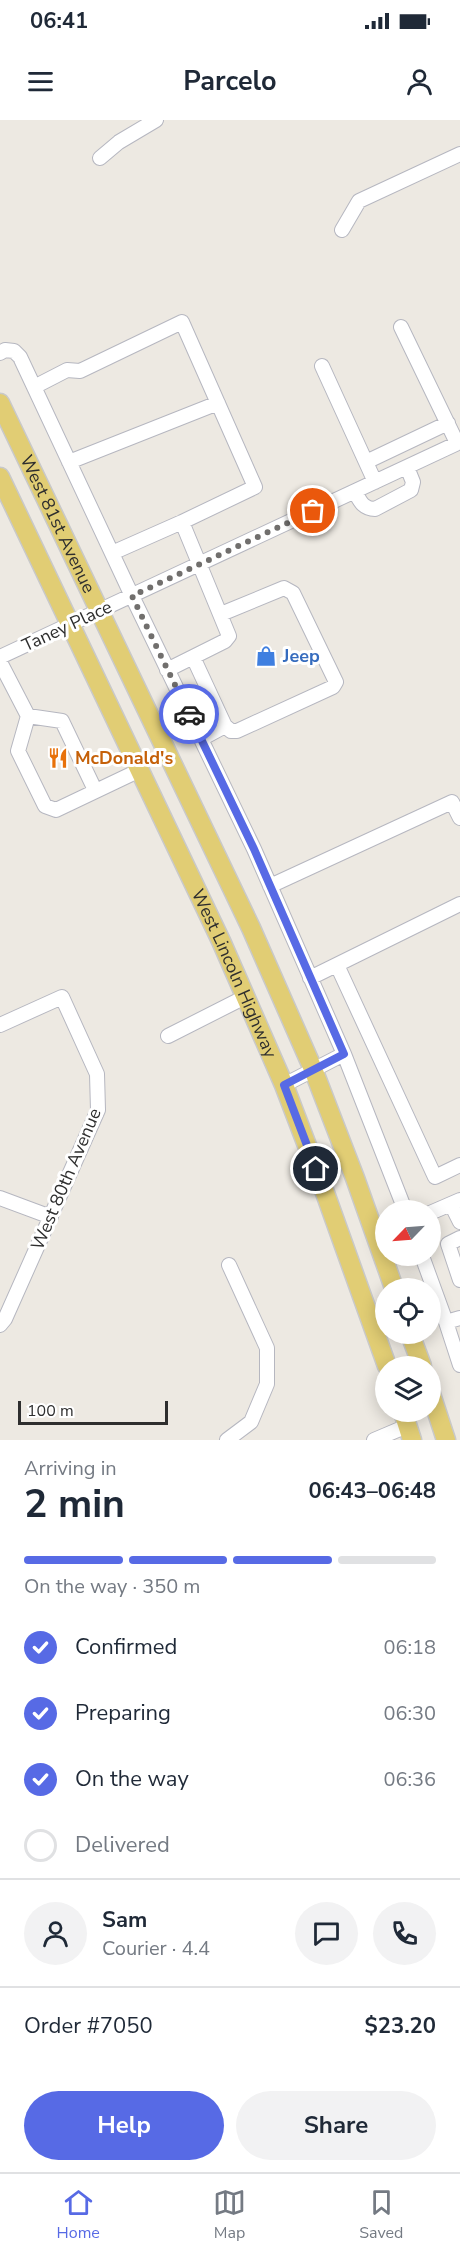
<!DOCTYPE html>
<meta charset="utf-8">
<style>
:root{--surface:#fff;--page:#f2f2f3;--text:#1f2937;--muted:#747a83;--line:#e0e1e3;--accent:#576ae5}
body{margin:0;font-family:"Nunito Sans",sans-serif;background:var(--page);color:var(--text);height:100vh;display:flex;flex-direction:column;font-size:22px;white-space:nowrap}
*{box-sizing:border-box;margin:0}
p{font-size:20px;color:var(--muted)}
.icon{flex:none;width:33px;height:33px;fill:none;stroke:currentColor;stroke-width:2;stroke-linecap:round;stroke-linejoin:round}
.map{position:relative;height:1320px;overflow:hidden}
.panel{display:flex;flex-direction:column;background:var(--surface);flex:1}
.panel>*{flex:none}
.needle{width:39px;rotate:245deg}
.controls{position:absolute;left:375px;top:1080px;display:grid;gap:12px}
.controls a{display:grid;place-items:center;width:66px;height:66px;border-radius:50%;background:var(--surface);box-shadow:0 3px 15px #0003;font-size:30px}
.scale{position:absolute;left:18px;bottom:15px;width:150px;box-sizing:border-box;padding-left:6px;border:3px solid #2e2e2e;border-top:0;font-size:16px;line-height:21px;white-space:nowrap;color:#2e2e2e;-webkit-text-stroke:4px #fff;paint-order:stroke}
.pin{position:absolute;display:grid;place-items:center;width:51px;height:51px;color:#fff;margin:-26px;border:3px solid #fff;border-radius:50%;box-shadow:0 2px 6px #0007}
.courier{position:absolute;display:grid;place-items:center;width:60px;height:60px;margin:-30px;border:4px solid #576ae5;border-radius:50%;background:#fff;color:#222;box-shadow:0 2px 8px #0007}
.overview em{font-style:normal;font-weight:700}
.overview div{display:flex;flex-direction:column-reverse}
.overview{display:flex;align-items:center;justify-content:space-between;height:102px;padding:0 24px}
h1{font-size:39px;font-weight:700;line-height:45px}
.bar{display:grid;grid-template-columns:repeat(4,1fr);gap:9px 6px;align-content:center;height:72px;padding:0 24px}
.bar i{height:8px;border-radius:4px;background:var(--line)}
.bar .on{background:var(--accent)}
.bar p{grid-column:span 4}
.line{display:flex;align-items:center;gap:15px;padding:0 24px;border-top:2px solid var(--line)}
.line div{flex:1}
.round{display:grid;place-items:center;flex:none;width:63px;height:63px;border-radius:32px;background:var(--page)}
ol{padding:0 24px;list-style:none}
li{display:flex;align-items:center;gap:18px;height:66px}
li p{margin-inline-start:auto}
li .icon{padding:6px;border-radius:50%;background:var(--accent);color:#fff;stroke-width:4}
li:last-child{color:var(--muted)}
li i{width:33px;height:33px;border:3px solid var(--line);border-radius:50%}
.cta{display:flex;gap:12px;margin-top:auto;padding:12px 24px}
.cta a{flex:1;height:69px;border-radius:36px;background:var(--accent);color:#fff;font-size:24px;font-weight:700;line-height:69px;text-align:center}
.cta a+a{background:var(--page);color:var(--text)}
.status{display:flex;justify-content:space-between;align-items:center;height:42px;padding:0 30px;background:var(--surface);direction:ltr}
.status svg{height:16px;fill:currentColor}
header{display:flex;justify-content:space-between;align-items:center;height:78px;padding:0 24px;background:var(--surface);font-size:27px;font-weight:700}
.tab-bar{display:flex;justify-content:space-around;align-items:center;height:84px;border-top:2px solid var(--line);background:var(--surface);font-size:16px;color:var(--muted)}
.tab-bar a{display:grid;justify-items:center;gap:3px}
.tab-bar .on{color:var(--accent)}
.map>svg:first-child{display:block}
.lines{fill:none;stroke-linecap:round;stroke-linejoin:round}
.minor-casing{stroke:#b6b7c0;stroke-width:16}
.major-casing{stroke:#c9c9c9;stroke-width:21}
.minor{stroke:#fff;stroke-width:14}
.major{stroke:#e1cd74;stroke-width:18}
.done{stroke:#716f6d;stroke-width:6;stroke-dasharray:0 10.8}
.route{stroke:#576ae5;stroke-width:8}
.labels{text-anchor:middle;stroke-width:6;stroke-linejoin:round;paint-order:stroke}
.street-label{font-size:18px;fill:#2e2e2e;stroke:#fff}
.shop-label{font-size:18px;font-weight:bold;fill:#366cbe;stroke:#fff;text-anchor:start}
.food-label{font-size:18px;font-weight:bold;fill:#c56008;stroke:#fff;text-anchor:start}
</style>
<div class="status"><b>06:41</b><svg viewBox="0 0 49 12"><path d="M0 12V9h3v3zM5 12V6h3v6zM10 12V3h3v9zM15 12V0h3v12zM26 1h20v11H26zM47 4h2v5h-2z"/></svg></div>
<header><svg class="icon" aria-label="menu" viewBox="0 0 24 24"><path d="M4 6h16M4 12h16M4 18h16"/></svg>Parcelo<svg class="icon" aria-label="person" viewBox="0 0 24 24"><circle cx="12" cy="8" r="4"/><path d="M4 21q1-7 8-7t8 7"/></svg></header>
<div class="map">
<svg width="460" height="1320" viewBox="0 0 460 1320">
<rect width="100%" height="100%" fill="#ede9e2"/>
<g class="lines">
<g class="minor-casing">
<path id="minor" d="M100,38L119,22L156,0
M342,110L359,81L460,34
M401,207L457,323
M0,233L5,230L14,231L20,237L132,476L254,729L344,934L405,1090
M322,246L375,362
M34,267L67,250L80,251L182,202L255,367L182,402L229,516L225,521L167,550
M69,342L218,283
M366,342L448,303
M355,372C360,381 363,389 375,389L411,370L413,362L407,347
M112,433L182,402
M221,494L284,468L293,473L336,562L333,567L237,611H231L225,606
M0,537L460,322
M193,537L225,606L201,619
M0,542L28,596L18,631L45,686L56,690L140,650
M28,596L62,601L95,670
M270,766L452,682L460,698
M337,845L435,1057L460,1045
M310,858L460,784
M0,905L62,877L97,954L98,990L5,1199L0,1205
M168,916L245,877
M284,965L344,934
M0,1078L51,1097
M451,1084L460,1102
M430,1093L460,1080
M460,1118L448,1124L460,1160
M422,1136L446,1202L460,1198
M446,1202L460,1245
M227,1320L251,1302L267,1264V1228L229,1145
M374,1320L407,1306"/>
</g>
<g class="major-casing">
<g id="major">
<path id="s1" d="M0,283L251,808L313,949L355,1058L394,1168"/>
<path id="s2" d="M0,357L221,821L284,965L324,1070L387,1246"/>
<path d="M410,1214L422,1246"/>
<path d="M430,1271L446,1320"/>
<path d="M403,1292L412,1320"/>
</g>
</g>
<use href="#minor" class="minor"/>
<use href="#major" class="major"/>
</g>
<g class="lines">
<path class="done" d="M189,594L132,476L313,391"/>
<path class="route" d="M189,594L254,729L344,934L284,965L316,1049"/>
</g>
<defs>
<g id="shop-bare" transform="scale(1.62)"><path d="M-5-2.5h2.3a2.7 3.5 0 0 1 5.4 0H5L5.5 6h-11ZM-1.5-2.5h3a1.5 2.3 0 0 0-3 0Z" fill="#3f7fe0" stroke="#fff" stroke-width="2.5" paint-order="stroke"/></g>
<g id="restaurant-bare" transform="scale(1.62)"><path d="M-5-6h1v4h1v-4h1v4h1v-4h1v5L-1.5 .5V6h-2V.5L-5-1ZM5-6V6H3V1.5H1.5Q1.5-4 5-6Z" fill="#e8710a" stroke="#fff" stroke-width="2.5" paint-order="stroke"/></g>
</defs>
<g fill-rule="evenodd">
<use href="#shop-bare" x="266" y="536"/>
<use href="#restaurant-bare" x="58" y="638"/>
</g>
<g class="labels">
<g class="street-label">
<text dy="6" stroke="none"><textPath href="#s1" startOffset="134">West 81st Avenue</textPath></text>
<text transform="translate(67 506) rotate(-25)" y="6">Taney Place</text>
<text dy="6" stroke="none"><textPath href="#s2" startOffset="549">West Lincoln Highway</textPath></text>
<text transform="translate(66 1059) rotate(-67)" y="6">West 80th Avenue</text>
</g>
<g class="shop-label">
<text x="283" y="542">Jeep</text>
</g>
<g class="food-label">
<text x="75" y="644">McDonald's</text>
</g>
</g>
</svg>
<div class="controls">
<a><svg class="needle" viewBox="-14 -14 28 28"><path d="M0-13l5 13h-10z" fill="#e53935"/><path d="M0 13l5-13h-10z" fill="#747a83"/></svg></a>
<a><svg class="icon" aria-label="locate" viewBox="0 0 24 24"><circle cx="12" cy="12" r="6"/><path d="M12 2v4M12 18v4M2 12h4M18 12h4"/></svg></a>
<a><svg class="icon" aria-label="layers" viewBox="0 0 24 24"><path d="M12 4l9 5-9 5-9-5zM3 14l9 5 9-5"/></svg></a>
</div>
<div class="scale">100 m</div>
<div class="pin" style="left:313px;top:391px;background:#ea580c"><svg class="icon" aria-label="bag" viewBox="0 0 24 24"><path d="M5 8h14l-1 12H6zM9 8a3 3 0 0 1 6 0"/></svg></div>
<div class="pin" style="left:316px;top:1049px;background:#1f2937"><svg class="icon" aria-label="home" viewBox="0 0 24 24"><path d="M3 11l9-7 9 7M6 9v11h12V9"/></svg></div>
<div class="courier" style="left:189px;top:594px"><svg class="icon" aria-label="car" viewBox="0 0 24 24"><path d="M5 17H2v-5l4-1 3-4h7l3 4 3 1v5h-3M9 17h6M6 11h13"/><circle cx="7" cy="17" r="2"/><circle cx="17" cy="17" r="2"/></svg></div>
</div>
<section class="panel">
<div class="overview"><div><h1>2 min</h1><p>Arriving in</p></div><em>06:43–06:48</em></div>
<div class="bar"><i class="on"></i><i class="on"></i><i class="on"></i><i></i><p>On the way · 350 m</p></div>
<ol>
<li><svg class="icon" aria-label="check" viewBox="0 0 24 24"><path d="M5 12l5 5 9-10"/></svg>Confirmed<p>06:18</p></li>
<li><svg class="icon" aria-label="check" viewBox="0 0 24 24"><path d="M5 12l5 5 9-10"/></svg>Preparing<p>06:30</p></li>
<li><svg class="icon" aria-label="check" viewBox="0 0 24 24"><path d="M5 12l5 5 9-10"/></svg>On the way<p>06:36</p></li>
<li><i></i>Delivered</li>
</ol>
<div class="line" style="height:108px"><a class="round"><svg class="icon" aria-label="person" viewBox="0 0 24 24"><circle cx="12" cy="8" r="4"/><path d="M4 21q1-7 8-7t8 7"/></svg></a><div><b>Sam</b><p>Courier · 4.4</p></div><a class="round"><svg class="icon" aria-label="chat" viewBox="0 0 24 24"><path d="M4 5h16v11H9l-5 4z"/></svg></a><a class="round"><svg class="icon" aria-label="phone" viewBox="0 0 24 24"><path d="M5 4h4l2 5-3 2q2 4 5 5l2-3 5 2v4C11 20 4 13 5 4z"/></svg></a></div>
<div class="line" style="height:78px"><div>Order #7050</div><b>$23.20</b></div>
<div class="cta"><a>Help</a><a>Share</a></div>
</section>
<nav class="tab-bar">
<a class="on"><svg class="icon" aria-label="home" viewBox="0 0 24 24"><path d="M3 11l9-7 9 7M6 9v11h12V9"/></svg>Home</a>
<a><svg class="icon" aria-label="map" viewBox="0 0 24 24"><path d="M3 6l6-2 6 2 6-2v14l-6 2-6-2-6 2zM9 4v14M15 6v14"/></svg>Map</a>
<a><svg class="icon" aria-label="saved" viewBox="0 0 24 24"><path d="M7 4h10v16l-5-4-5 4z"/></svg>Saved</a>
</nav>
